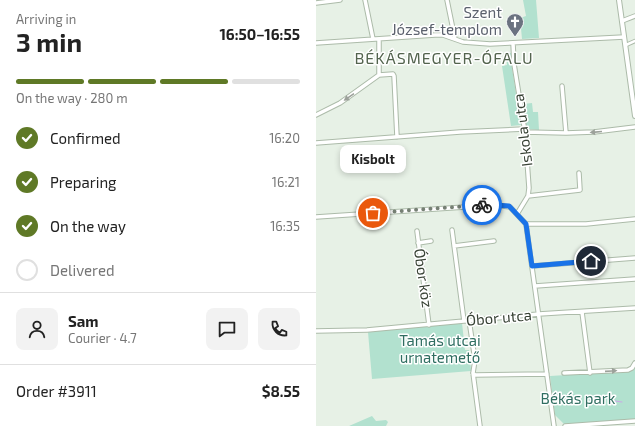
<!DOCTYPE html>
<meta charset="utf-8">
<style>
:root{--surface:#fff;--page:#f2f2f2;--text:#222;--muted:#767676;--line:#e0e0e0;--accent:#5f7926}
body{margin:0;font-family:"Exo 2",sans-serif;background:var(--page);color:var(--text);height:100vh;display:flex;flex-direction:column;font-size:15px;white-space:nowrap}
*{box-sizing:border-box;margin:0}
p{font-size:13px;color:var(--muted)}
.icon{flex:none;width:22px;height:22px;fill:none;stroke:currentColor;stroke-width:2;stroke-linecap:round;stroke-linejoin:round}
.map{position:relative;flex:1;overflow:hidden}
.drawer{display:flex;flex-direction:column;background:var(--surface);width:316px}
.drawer>*{flex:none}
.pin{position:absolute;display:grid;place-items:center;width:34px;height:34px;color:#fff;margin:-17px;border:2px solid #fff;border-radius:50%;box-shadow:0 1px 4px #0007}
.courier{position:absolute;display:grid;place-items:center;width:40px;height:40px;margin:-20px;border:3px solid #1a73e8;border-radius:50%;background:#fff;color:#222;box-shadow:0 1px 5px #0007}
.bubble{position:absolute;height:28px;border-radius:8px;background:var(--surface);box-shadow:0 2px 6px #0003;font-size:13px;font-weight:700;line-height:28px;text-align:center}
.head em{font-style:normal;font-weight:700}
.head div{display:flex;flex-direction:column-reverse}
.head{display:flex;align-items:center;justify-content:space-between;height:68px;padding:0 16px}
h1{font-size:26px;font-weight:700;line-height:30px}
.bar{display:grid;grid-template-columns:repeat(4,1fr);gap:6px 4px;align-content:center;height:48px;padding:0 16px}
.bar i{height:5px;border-radius:3px;background:var(--line)}
.bar .active{background:var(--accent)}
.bar p{grid-column:span 4}
.line{display:flex;align-items:center;gap:10px;padding:0 16px;border-top:1px solid var(--line)}
.line div{flex:1}
.round{display:grid;place-items:center;flex:none;width:42px;height:42px;border-radius:8px;background:var(--page)}
ol{padding:0 16px;list-style:none}
li{display:flex;align-items:center;gap:12px;height:44px}
li p{margin-inline-start:auto}
li .icon{padding:4px;border-radius:50%;background:var(--accent);color:#fff;stroke-width:4}
li:last-child{color:var(--muted)}
li i{width:22px;height:22px;border:2px solid var(--line);border-radius:50%}
main{display:flex;flex:1;min-height:0}
.map>svg:first-child{display:block}
.green{fill:#b2e1cf}
.lines{fill:none;stroke-linecap:round;stroke-linejoin:round}
.stream{stroke:#cda7e8;stroke-width:1}
.pedestrian-casing{stroke:#acbba9;stroke-width:4.5}
.minor-casing{stroke:#acbba9;stroke-width:5.5}
.tertiary-casing{stroke:#acbba9;stroke-width:6}
.pedestrian{stroke:#fff;stroke-width:2.5}
.minor{stroke:#fff;stroke-width:3.5}
.tertiary{stroke:#fff;stroke-width:4}
.oneway{fill:#9ca19a}
.done{stroke:#768074;stroke-width:4;stroke-dasharray:0 7.2}
.route{stroke:#1a73e8;stroke-width:5}
.labels{text-anchor:middle;stroke-width:3;stroke-linejoin:round;paint-order:stroke}
.worship-label{font-size:15px;fill:#5b616d;stroke:#fff;text-anchor:end}
.street-label{font-size:15px;fill:#394336;stroke:#fff}
.park-label{font-size:15px;fill:#2f6e61;stroke:#fff}
.neighbourhood-label{font-size:16px;letter-spacing:1px;fill:#53644e;stroke:#fff}
</style>
<main>
<section class="drawer">
<div class="head"><div><h1>3 min</h1><p>Arriving in</p></div><em>16:50–16:55</em></div>
<div class="bar"><i class="active"></i><i class="active"></i><i class="active"></i><i></i><p>On the way · 280 m</p></div>
<ol>
<li><svg class="icon" aria-label="check" viewBox="0 0 24 24"><path d="M5 12l5 5 9-10"/></svg>Confirmed<p>16:20</p></li>
<li><svg class="icon" aria-label="check" viewBox="0 0 24 24"><path d="M5 12l5 5 9-10"/></svg>Preparing<p>16:21</p></li>
<li><svg class="icon" aria-label="check" viewBox="0 0 24 24"><path d="M5 12l5 5 9-10"/></svg>On the way<p>16:35</p></li>
<li><i></i>Delivered</li>
</ol>
<div class="line" style="height:72px"><a class="round"><svg class="icon" aria-label="person" viewBox="0 0 24 24"><circle cx="12" cy="8" r="4"/><path d="M4 21q1-7 8-7t8 7"/></svg></a><div><b>Sam</b><p>Courier · 4.7</p></div><a class="round"><svg class="icon" aria-label="chat" viewBox="0 0 24 24"><path d="M4 5h16v11H9l-5 4z"/></svg></a><a class="round"><svg class="icon" aria-label="phone" viewBox="0 0 24 24"><path d="M5 4h4l2 5-3 2q2 4 5 5l2-3 5 2v4C11 20 4 13 5 4z"/></svg></a></div>
<div class="line" style="height:52px"><div>Order #3911</div><b>$8.55</b></div>
</section>
<div class="map">
<svg width="319" height="426" viewBox="0 0 319 426">
<rect width="100%" height="100%" fill="#e7f1e6"/>
<path class="green" d="M207,0H220L223,38L206,39L204,18L210,16Z
M190,53H195L196,68L205,125L195,126L186,66L191,65Z
M216,103L217,112H222L223,130L210,129L207,104Z
M146,323L149,350H153L154,357L155,371L56,379L52,332Z
M319,367V419L248,424L239,415L234,376L316,371Z
M56,416L60,421L70,420L72,422L70,426H33Z"/>
<g class="lines">
<path class="stream" d="M299,401L306,402"/>
<g class="pedestrian-casing">
<path id="pedestrian" d="M310,45L319,41"/>
</g>
<g class="minor-casing">
<path id="minor" d="M49,0L57,39
M131,0L139,39
M0,3L24,0
M306,21L319,16
M0,43L119,35H127L147,42L174,44L308,37
M197,43L198,64L209,132L213,188L212,196L201,214
M63,75L77,74L78,76L81,137
M246,86L250,133
M0,115L24,103L63,75V39
M209,132L250,133L278,132L319,127
M0,143L144,132L208,129
M212,196L264,190L263,173
M0,217L179,205L194,207L210,224H270L319,219
M210,224L238,426
M136,230L148,321
M101,231L113,325
M102,243L115,241
M138,246L178,241
M216,266L319,258
M219,286L319,279
M266,312L274,373
M153,320L159,360L157,373L164,426
M0,331L51,330L223,314L319,308
M157,373L159,375L231,374
M248,373L312,370L316,368L319,363
M249,426L319,421"/>
</g>
<g class="tertiary-casing">
<path id="tertiary" d="M303,0L319,116"/>
</g>
<use href="#pedestrian" class="pedestrian"/>
<use href="#minor" class="minor"/>
<use href="#tertiary" class="tertiary"/>
</g>
<defs><path id="oneway-solid" d="M-6-.8H1V-3.2L6.5 0L1 3.2V.8H-6Z"/></defs>
<g class="oneway">
<use href="#oneway-solid" transform="translate(33 97) rotate(146)"/>
<use href="#oneway-solid" transform="translate(280 132) rotate(175)"/>
<use href="#oneway-solid" transform="translate(295 371) rotate(-4)"/>
</g>
<g class="lines">
<path class="done" d="M57,213L166,205"/>
<path class="route" d="M166,205H179L193,206L210,224L216,266L275,261"/>
</g>
<defs>
<g id="church-pin" transform="scale(0.9)"><path d="M0 17L-7.5 6A9.5 9.5 0 1 1 7.5 6Z" fill="#6b7280" stroke="#fff"/><path d="M-1.2-6h2.4v3.5h3.3v2.4h-3.3V6h-2.4V-.1h-3.3v-2.4h3.3Z" fill="#fff"/></g>
</defs>
<g fill-rule="evenodd">
<use href="#church-pin" x="199" y="22"/>
</g>
<g class="labels">
<g class="worship-label">
<text x="186" y="18">Szent<tspan x="186" dy="17">József-templom</tspan></text>
</g>
<g class="street-label">
<text transform="translate(207 130) rotate(-97)" y="5">Iskola utca</text>
<text transform="translate(107 278) rotate(82)" y="5">Óbor köz</text>
<text transform="translate(183 318) rotate(-5)" y="5">Óbor utca</text>
</g>
<g class="park-label">
<text x="124" y="346">Tamás utcai<tspan x="124" dy="17">urnatemető</tspan></text>
<text x="262" y="404">Békás park</text>
</g>
<g class="neighbourhood-label">
<text x="128" y="64">BÉKÁSMEGYER-ÓFALU</text>
</g>
</g>
</svg>
<div class="pin" style="left:57px;top:213px;background:#ea580c"><svg class="icon" aria-label="bag" viewBox="0 0 24 24"><path d="M5 8h14l-1 12H6zM9 8a3 3 0 0 1 6 0"/></svg></div>
<div class="pin" style="left:275px;top:261px;background:#1f2937"><svg class="icon" aria-label="home" viewBox="0 0 24 24"><path d="M3 11l9-7 9 7M6 9v11h12V9"/></svg></div>
<div class="courier" style="left:166px;top:205px"><svg class="icon" aria-label="bike" viewBox="0 0 24 24"><circle cx="6" cy="16" r="4"/><circle cx="18" cy="16" r="4"/><path d="M6 16l4-8h5l3 8M10 8l3 8H6M13 5h3"/></svg></div>
<div class="bubble" style="left:24px;top:145px;width:66px">Kisbolt</div>
</div>
</main>
